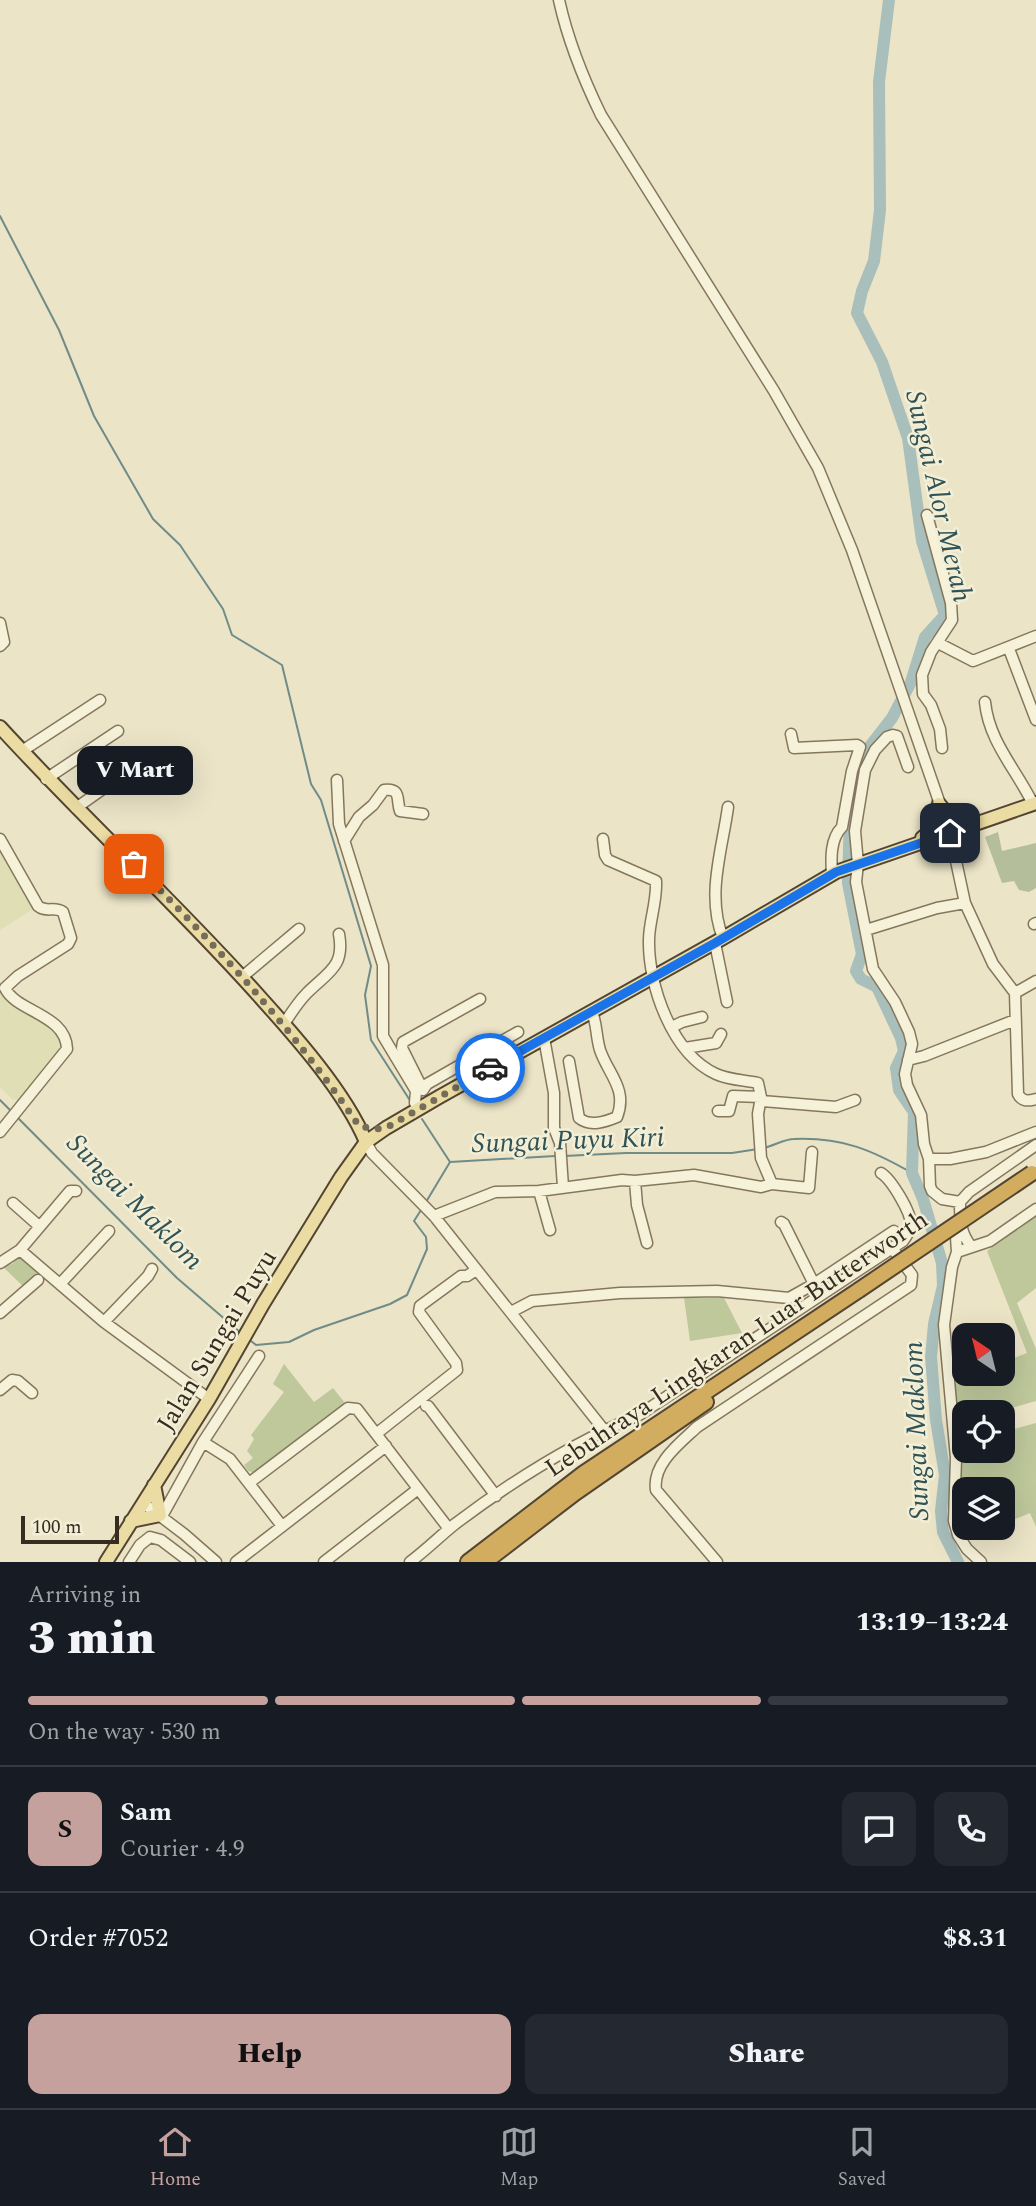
<!DOCTYPE html>
<meta charset="utf-8">
<style>
:root{--surface:#171b24;--page:#242831;--text:#f1f3f6;--muted:#9ea1a6;--line:#363941;--accent:#c5a19e}
body{margin:0;font-family:Spectral,serif;background:var(--page);color:var(--text);height:100vh;display:flex;flex-direction:column;font-size:26px;white-space:nowrap}
*{box-sizing:border-box;margin:0}
p{font-size:23px;color:var(--muted)}
.icon{flex:none;width:38px;height:38px;fill:none;stroke:currentColor;stroke-width:2;stroke-linecap:round;stroke-linejoin:round}
.map{position:relative;height:1562px;overflow:hidden}
.drawer{display:flex;flex-direction:column;background:var(--surface);flex:1}
.drawer>*{flex:none}
.needle{width:46px;rotate:325deg}
.controls{position:absolute;left:952px;top:1323px;display:grid;gap:14px}
.controls a{display:grid;place-items:center;width:63px;height:63px;border-radius:14px;background:var(--surface);box-shadow:0 7px 28px #0002;font-size:35px}
.scale{position:absolute;left:21px;bottom:18px;width:98px;box-sizing:border-box;padding-left:7px;border:4px solid #362d20;border-top:0;font-size:19px;line-height:24px;white-space:nowrap;color:#362d20;-webkit-text-stroke:5px #f3eed6;paint-order:stroke}
.pin{position:absolute;display:grid;place-items:center;width:60px;height:60px;color:#fff;margin:-30px;border-radius:14px;box-shadow:0 4px 10px #0006}
.courier{position:absolute;display:grid;place-items:center;width:70px;height:70px;margin:-35px;border:5px solid #1a73e8;border-radius:50%;background:#fff;color:#222;box-shadow:0 2px 9px #0007}
.bubble{position:absolute;height:49px;border-radius:14px;background:var(--surface);box-shadow:0 7px 28px #0002;font-size:23px;font-weight:800;line-height:49px;text-align:center}
.overview em{font-style:normal;font-weight:800}
.overview div{display:flex;flex-direction:column-reverse}
.overview{display:flex;align-items:center;justify-content:space-between;height:119px;padding:0 28px}
h1{font-size:46px;font-weight:800;line-height:52px}
.bar{display:grid;grid-template-columns:repeat(4,1fr);gap:10px 7px;align-content:center;height:84px;padding:0 28px}
.bar i{height:9px;border-radius:5px;background:var(--line)}
.bar .active{background:var(--accent)}
.bar p{grid-column:span 4}
.line{display:flex;align-items:center;gap:18px;padding:0 28px;border-top:2px solid var(--line)}
.line div{flex:1}
.round{display:grid;place-items:center;flex:none;width:74px;height:74px;border-radius:14px;background:var(--page)}
.cta{display:flex;gap:14px;margin-top:auto;padding:14px 28px}
.cta a{flex:1;height:80px;border-radius:14px;background:var(--accent);color:#111;font-size:28px;font-weight:800;line-height:80px;text-align:center}
.cta a+a{background:var(--page);color:var(--text)}
.menu{display:flex;justify-content:space-around;align-items:center;height:98px;border-top:2px solid var(--line);background:var(--surface);font-size:19px;color:var(--muted)}
.menu a{display:grid;justify-items:center;gap:4px}
.menu .active{color:var(--accent)}
.map>svg:first-child{display:block}
.farmland{fill:#e0deb5}
.green{fill:#bec89b}
.cemetery{fill:#b5be9a}
.lines{fill:none;stroke-linecap:round;stroke-linejoin:round}
.stream{stroke:#6f8c88;stroke-width:2}
.river{stroke:#a8bfbb;stroke-width:12}
.minor-casing{stroke:#85775e;stroke-width:13}
.major-casing{stroke:#534531;stroke-width:16}
.highway-casing{stroke:#534531;stroke-width:18}
.minor{stroke:#f6f1d9;stroke-width:10}
.major{stroke:#eadca2;stroke-width:12}
.highway{stroke:#d2ad5f;stroke-width:14}
.highway-bridge-casing{stroke:#534531;stroke-width:18;stroke-linecap:butt}
.highway-bridge{stroke:#d2ad5f;stroke-width:14}
.done{stroke:#756d5a;stroke-width:7;stroke-dasharray:0 12.6}
.route{stroke:#1a73e8;stroke-width:9}
.labels{text-anchor:middle;stroke-width:5;stroke-linejoin:round;paint-order:stroke}
.street-label{font-size:26px;fill:#362d20;stroke:#f3eed6}
.water-label{font-size:28px;font-style:italic;fill:#315355;stroke:#f3eed6}
</style>
<div class="map">
<svg width="1036" height="1562" viewBox="0 0 1036 1562">
<rect width="100%" height="100%" fill="#ebe4c7"/>
<path class="farmland" d="M0,845L36,907L0,930Z
M0,985L4,995L52,1028L62,1040L63,1050L20,1101L12,1099L0,1087Z"/>
<path class="green" d="M1036,1215V1288L1017,1303L1036,1349V1401L998,1412H964V1422L958,1424L952,1381L971,1374H1003V1362L1027,1353L987,1251Z
M20,1256L39,1273L24,1287L2,1266L12,1264Z
M724,1298L742,1333L690,1341L684,1298Z
M284,1364L314,1402L333,1388L345,1403L256,1473L248,1471L244,1465L253,1458L247,1451L254,1439L251,1435L284,1392L273,1384Z
M1036,1423V1527L1030,1513L1003,1524V1489H964V1528H992L967,1537L960,1524L961,1443H964V1451H1003V1432Z"/>
<path class="cemetery" d="M998,832L1002,851L1036,843V888L1029,892L1019,890L1014,881L1002,883L985,837Z"/>
<g class="lines">
<path class="stream" d="M0,216L59,330L94,416L153,519L180,545L223,609L232,635L282,665L311,784L321,800L371,966L365,995L371,1040L411,1102
M0,1100L12,1112
M18,1118L177,1278L241,1333
M422,1119L450,1162
M763,1148C774,1146 784,1139 794,1139C842,1137 872,1150 912,1173
M564,1156L626,1153H732L758,1149
M426,1202L450,1162L555,1156
M251,1341L256,1345L289,1342L314,1330L390,1304L407,1295L427,1249L426,1237L414,1221L421,1210"/>
<path class="river" d="M889,0L879,82L880,210L874,261L862,291L857,313L882,362L908,438L922,541L945,615L925,637L911,682L892,718L861,758L850,814L848,883L862,954L856,971L861,979L877,987L901,1038L904,1051L896,1068L899,1090L914,1112L912,1173L923,1199L942,1263L943,1286L934,1324L931,1357L936,1420L945,1475L941,1511L943,1532L958,1562"/>
<g class="minor-casing">
<path id="minor" d="M559,0C568,41 583,78 601,115L774,391L818,468L852,550L950,833L965,903L993,964L1015,993L1018,1094C1022,1102 1028,1101 1036,1099
M927,515L951,603L952,620L931,652L922,675L923,694L931,705L940,729L942,748
M0,623L4,642L0,646
M938,643L973,661L1036,636
M1009,649L1036,720
M985,702C989,742 1016,769 1033,804
M791,734L794,748L857,745L860,747L852,771L842,827C830,839 831,859 832,874
M22,751L100,700
M908,767L897,736L893,735L887,737L875,750L865,770L855,831L858,864L856,882L873,969L895,1002L909,1032L912,1044L905,1074L907,1085L921,1115L924,1144L929,1159L930,1186L932,1191L942,1199L960,1202
M46,779L118,731
M337,780L339,824L383,965V1036L416,1091L415,1103L418,1109
M76,808L141,762
M0,839L38,906C46,913 55,906 63,912L71,938L68,944L18,976L5,988C16,1012 66,1014 67,1049L0,1132
M603,839L605,855L608,860L656,881C657,903 649,921 649,940C648,985 672,1054 716,1074C729,1080 744,1080 758,1083L761,1097L758,1114L761,1158L772,1184
M344,841L359,817L373,805L384,790C402,788 396,800 400,811L423,814
M1034,924L1036,923
M866,930L937,908L965,903
M723,938C706,895 722,851 728,807
M715,943L727,1002
M242,977L299,929
M1015,993L1036,981
M480,999L403,1042L402,1048L423,1090L427,1084L518,1032
M284,1024C291,1013 298,1002 307,993C328,972 345,967 339,934
M672,1027L682,1022L702,1017
M544,1038L554,1093V1128L560,1143L563,1187
M685,1048L716,1043L721,1034
M908,1060L924,1056L1015,1020
M569,1061L579,1118C590,1127 605,1122 617,1117C628,1089 608,1074 600,1050C596,1037 597,1024 592,1012
M761,1101L836,1107L855,1100
M718,1111H729L733,1096L761,1097
M366,1142L372,1153L434,1216L604,1430
M929,1159H950L986,1152L1036,1132
M635,1181L637,1205L647,1243
M539,1191L550,1230
M13,1203L39,1226
M434,1216L495,1192L539,1191L622,1180L635,1181L694,1175L761,1187L772,1184L809,1188L812,1152
M781,1222L784,1224L814,1284
M960,1227L956,1237L957,1252L952,1267L944,1325L956,1458L954,1521L958,1535L967,1549L981,1562
M972,1247C960,1234 960,1219 960,1202L969,1192L1036,1145
M20,1250L104,1322L209,1399
M957,1252L990,1241L1036,1209
M0,1263L20,1250L70,1191H76
M60,1284L109,1231
M511,1312L532,1301L620,1293L717,1291L789,1298L814,1284L894,1231
M0,1313L38,1280
M104,1322L148,1276L152,1269
M0,1390L12,1380L18,1381L32,1393
M426,1406H428L496,1496
M376,1434L457,1370L456,1363L419,1312L420,1306L461,1276H467L476,1270
M203,1442L230,1459L282,1526
M249,1483L348,1408L357,1409L449,1529
M143,1503L184,1534L216,1562
M162,1516L203,1442L259,1356
M129,1562L140,1545L150,1537L161,1540L190,1562
M236,1562L386,1446
M324,1562L418,1489
M410,1562C426,1550 440,1536 455,1524C512,1481 573,1443 639,1415L903,1241C906,1237 910,1231 911,1226C912,1213 891,1179 881,1173
M717,1562L656,1490C652,1464 680,1443 697,1427L911,1285L912,1275L892,1248"/>
</g>
<g class="major-casing">
<path id="major" d="M0,727C84,819 176,903 259,996C296,1037 345,1092 366,1142
M939,804L952,819L973,821
M922,838L938,825L939,804
M131,1521L160,1515L154,1485
M106,1562L209,1399L263,1304L341,1177L366,1142L386,1128L439,1097L723,938L836,872L1036,803"/>
</g>
<g class="highway-casing">
<path id="highway" d="M468,1562L584,1473L859,1290
M485,1562L575,1493L706,1402"/>
</g>
<use href="#minor" class="minor"/>
<use href="#major" class="major"/>
<use href="#highway" class="highway"/>
<g class="highway-bridge-casing">
<path id="highway-bridge" d="M859,1290L1032,1173"/>
</g>
<use href="#highway-bridge" class="highway-bridge"/>
</g>
<g class="lines">
<path class="done" d="M134,864C216,945 294,1030 359,1126L377,1129L386,1128L490,1068"/>
<path class="route" d="M490,1068L715,943L836,872L950,833"/>
</g>
<g class="labels">
<g class="street-label">
<text transform="translate(216 1340) rotate(-59)" y="9">Jalan Sungai Puyu</text>
<text transform="translate(736 1343) rotate(-34)" y="9">Lebuhraya Lingkaran Luar Butterworth</text>
</g>
<g class="water-label">
<text transform="translate(940 496) rotate(77)" y="10">Sungai Alor Merah</text>
<text transform="translate(568 1139) rotate(-2)" y="10">Sungai Puyu Kiri</text>
<text transform="translate(136 1201) rotate(45)" y="10">Sungai Maklom</text>
<text transform="translate(915 1431) rotate(-92)" y="10">Sungai Maklom</text>
</g>
</g>
</svg>
<div class="controls">
<a><svg class="needle" viewBox="-14 -14 28 28"><path d="M0-13l5 13h-10z" fill="#e53935"/><path d="M0 13l5-13h-10z" fill="#9ea1a6"/></svg></a>
<a><svg class="icon" aria-label="locate" viewBox="0 0 24 24"><circle cx="12" cy="12" r="6"/><path d="M12 2v4M12 18v4M2 12h4M18 12h4"/></svg></a>
<a><svg class="icon" aria-label="layers" viewBox="0 0 24 24"><path d="M12 4l9 5-9 5-9-5zM3 14l9 5 9-5"/></svg></a>
</div>
<div class="scale">100 m</div>
<div class="pin" style="left:134px;top:864px;background:#ea580c"><svg class="icon" aria-label="bag" viewBox="0 0 24 24"><path d="M5 8h14l-1 12H6zM9 8a3 3 0 0 1 6 0"/></svg></div>
<div class="pin" style="left:950px;top:833px;background:#1f2937"><svg class="icon" aria-label="home" viewBox="0 0 24 24"><path d="M3 11l9-7 9 7M6 9v11h12V9"/></svg></div>
<div class="courier" style="left:490px;top:1068px"><svg class="icon" aria-label="car" viewBox="0 0 24 24"><path d="M5 17H2v-5l4-1 3-4h7l3 4 3 1v5h-3M9 17h6M6 11h13"/><circle cx="7" cy="17" r="2"/><circle cx="17" cy="17" r="2"/></svg></div>
<div class="bubble" style="left:77px;top:746px;width:116px">V Mart</div>
</div>
<section class="drawer">
<div class="overview"><div><h1>3 min</h1><p>Arriving in</p></div><em>13:19–13:24</em></div>
<div class="bar"><i class="active"></i><i class="active"></i><i class="active"></i><i></i><p>On the way · 530 m</p></div>
<div class="line" style="height:126px"><b class="round" style="background:var(--accent);color:#111">S</b><div><b>Sam</b><p>Courier · 4.9</p></div><a class="round"><svg class="icon" aria-label="chat" viewBox="0 0 24 24"><path d="M4 5h16v11H9l-5 4z"/></svg></a><a class="round"><svg class="icon" aria-label="phone" viewBox="0 0 24 24"><path d="M5 4h4l2 5-3 2q2 4 5 5l2-3 5 2v4C11 20 4 13 5 4z"/></svg></a></div>
<div class="line" style="height:91px"><div>Order #7052</div><b>$8.31</b></div>
<div class="cta"><a>Help</a><a>Share</a></div>
</section>
<nav class="menu">
<a class="active"><svg class="icon" aria-label="home" viewBox="0 0 24 24"><path d="M3 11l9-7 9 7M6 9v11h12V9"/></svg>Home</a>
<a><svg class="icon" aria-label="map" viewBox="0 0 24 24"><path d="M3 6l6-2 6 2 6-2v14l-6 2-6-2-6 2zM9 4v14M15 6v14"/></svg>Map</a>
<a><svg class="icon" aria-label="saved" viewBox="0 0 24 24"><path d="M7 4h10v16l-5-4-5 4z"/></svg>Saved</a>
</nav>
